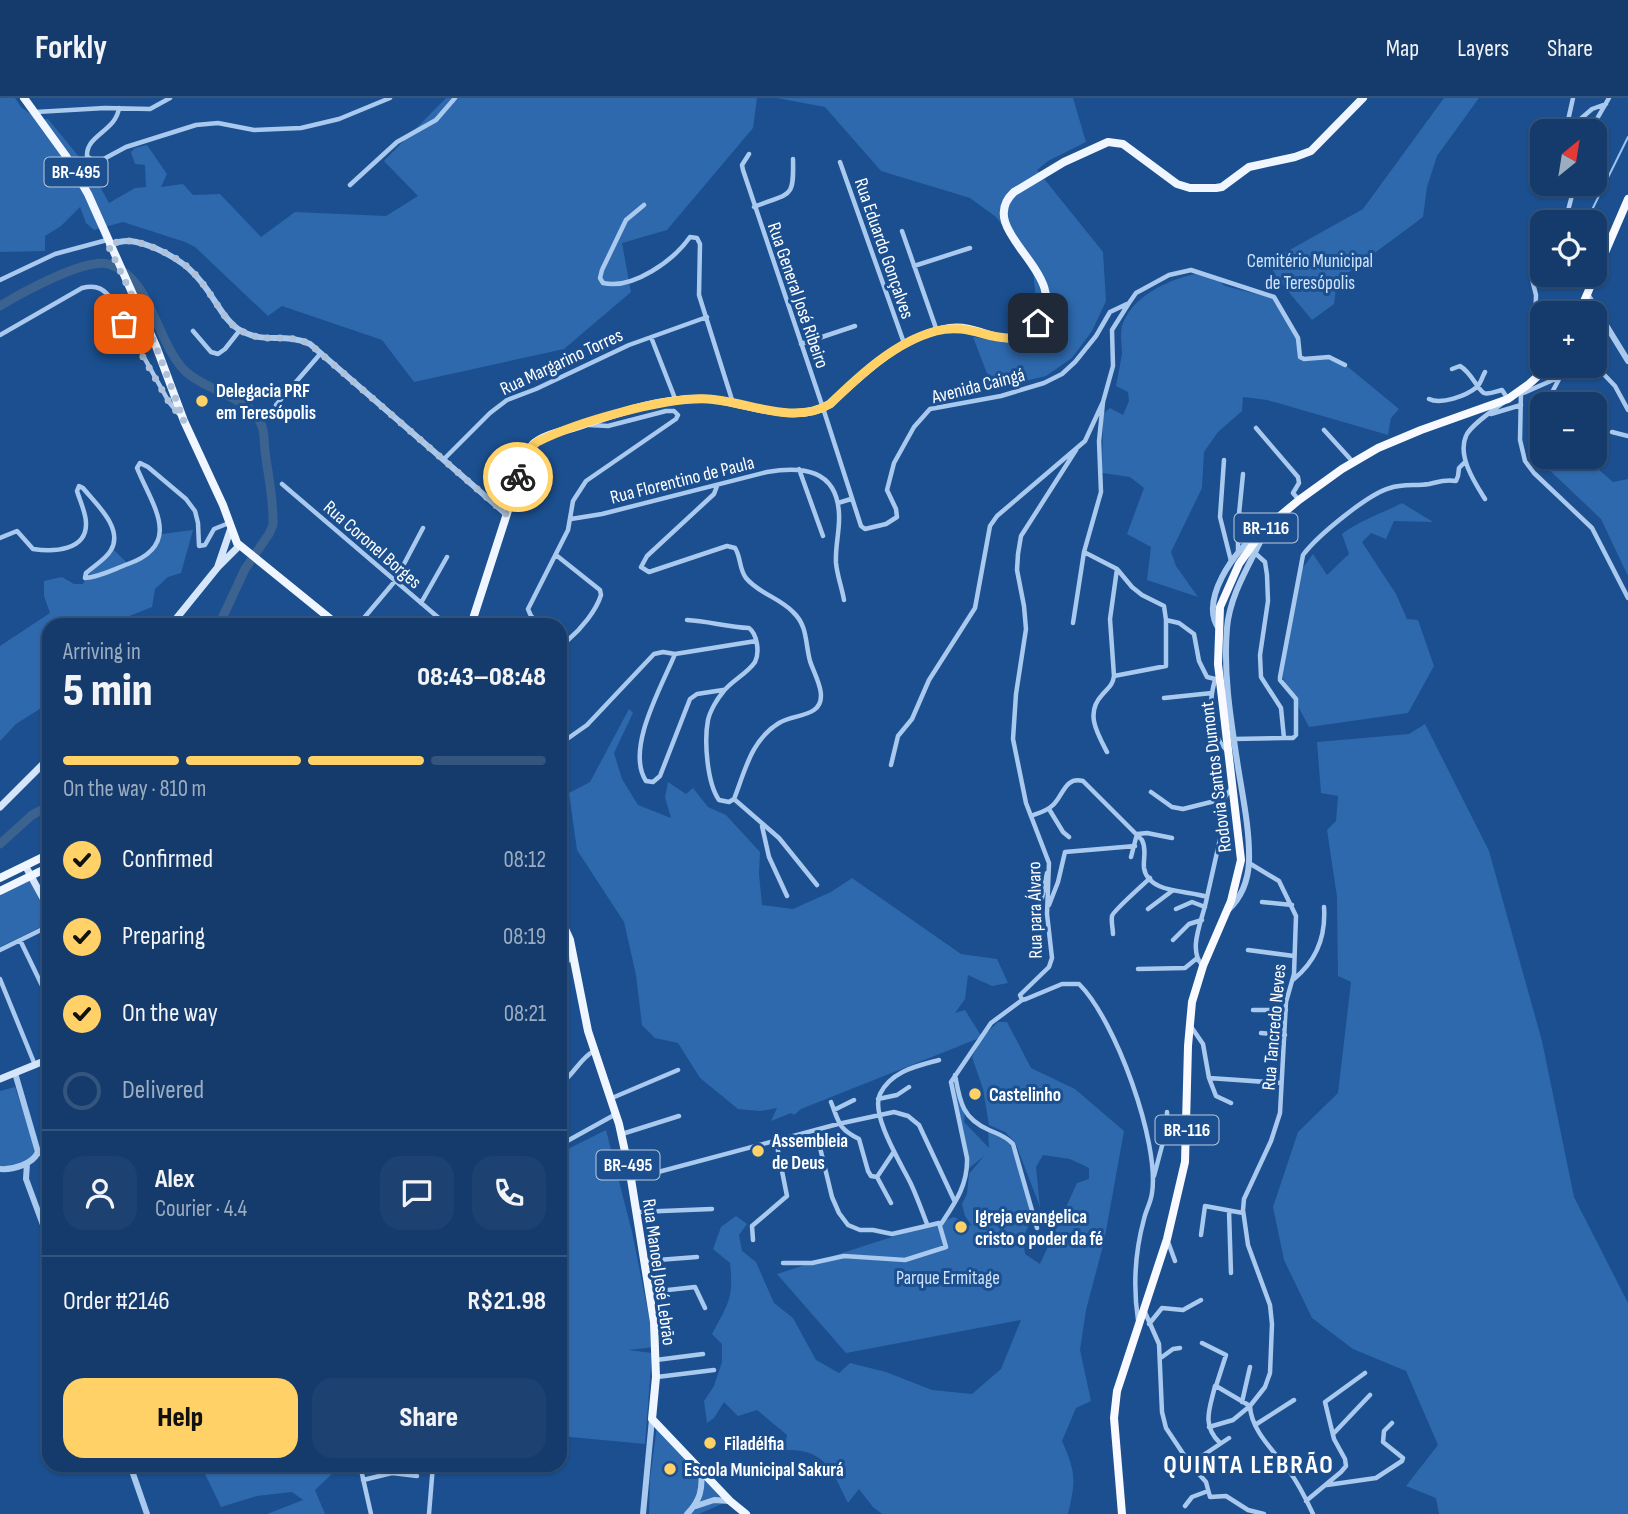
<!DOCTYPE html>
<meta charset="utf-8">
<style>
:root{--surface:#143b6b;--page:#1d4271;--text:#f1f3f6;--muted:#9dadc1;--line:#33557e;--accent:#ffd166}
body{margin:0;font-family:"Sofia Sans Condensed",sans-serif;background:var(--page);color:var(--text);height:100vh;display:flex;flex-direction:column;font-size:26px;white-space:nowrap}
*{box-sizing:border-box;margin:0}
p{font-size:23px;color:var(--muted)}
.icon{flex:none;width:38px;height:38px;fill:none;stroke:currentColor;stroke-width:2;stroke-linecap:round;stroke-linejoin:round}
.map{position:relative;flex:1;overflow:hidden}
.panel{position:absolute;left:42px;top:520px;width:525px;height:854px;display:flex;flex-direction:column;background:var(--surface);border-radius:21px;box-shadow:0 2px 5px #0004,0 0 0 2px var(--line)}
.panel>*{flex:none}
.needle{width:46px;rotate:30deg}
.buttons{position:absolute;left:1530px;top:21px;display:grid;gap:14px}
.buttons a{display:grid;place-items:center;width:77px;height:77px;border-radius:14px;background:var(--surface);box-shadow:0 2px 5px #0004,0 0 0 2px var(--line);font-size:35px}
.pin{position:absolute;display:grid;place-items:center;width:60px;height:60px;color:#fff;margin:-30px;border-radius:14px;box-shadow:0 4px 10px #0006}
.courier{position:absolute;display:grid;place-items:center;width:70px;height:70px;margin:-35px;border:5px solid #ffd166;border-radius:50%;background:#fff;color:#222;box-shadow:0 2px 9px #0007}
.overview em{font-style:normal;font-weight:800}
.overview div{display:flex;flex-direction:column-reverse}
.overview{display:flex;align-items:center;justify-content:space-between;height:119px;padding:0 21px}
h1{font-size:46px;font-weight:800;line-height:52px}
.bar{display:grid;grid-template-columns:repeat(4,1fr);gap:10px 7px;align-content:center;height:84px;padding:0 21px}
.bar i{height:9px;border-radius:5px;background:var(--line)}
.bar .active{background:var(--accent)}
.bar p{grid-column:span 4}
.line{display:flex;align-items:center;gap:18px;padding:0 21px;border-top:2px solid var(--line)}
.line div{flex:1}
.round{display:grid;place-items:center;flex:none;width:74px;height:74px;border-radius:21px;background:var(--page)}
ol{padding:0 21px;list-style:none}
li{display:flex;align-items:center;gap:21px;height:77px}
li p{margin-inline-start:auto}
li .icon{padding:7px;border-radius:50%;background:var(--accent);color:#111;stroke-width:4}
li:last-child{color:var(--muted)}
li i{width:38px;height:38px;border:4px solid var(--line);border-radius:50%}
.button{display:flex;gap:14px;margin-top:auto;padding:14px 21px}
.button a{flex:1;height:80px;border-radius:21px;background:var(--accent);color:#111;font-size:28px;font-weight:800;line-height:80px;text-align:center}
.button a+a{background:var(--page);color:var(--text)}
header{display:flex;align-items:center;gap:42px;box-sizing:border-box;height:98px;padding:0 35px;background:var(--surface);border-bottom:2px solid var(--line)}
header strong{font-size:33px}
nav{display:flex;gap:38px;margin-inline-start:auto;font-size:24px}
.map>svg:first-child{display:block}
.green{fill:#2e69ad}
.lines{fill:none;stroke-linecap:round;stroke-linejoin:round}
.stream{stroke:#9cc4f0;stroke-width:2}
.river{stroke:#3c6290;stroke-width:9}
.minor{stroke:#a9c9ee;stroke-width:4.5}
.tertiary{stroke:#a9c9ee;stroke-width:6}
.secondary{stroke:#d6e6fa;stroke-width:7}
.primary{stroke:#f0f6ff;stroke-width:8}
.trunk{stroke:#f8faff;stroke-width:8}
.done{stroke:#afc1d8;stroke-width:7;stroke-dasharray:0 12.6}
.route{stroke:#ffd166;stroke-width:9}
.poi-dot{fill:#ffd166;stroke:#1b4f8f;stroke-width:2.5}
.labels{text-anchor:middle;stroke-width:6;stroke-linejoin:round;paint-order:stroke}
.shield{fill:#1b4f8f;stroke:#bbcadd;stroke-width:2}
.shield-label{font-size:18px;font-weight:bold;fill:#fff}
.street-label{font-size:19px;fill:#fff;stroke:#1b4f8f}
.park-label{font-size:19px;fill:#cfe3fa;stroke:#1b4f8f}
.poi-label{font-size:19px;font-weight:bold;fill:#fff;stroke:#1b4f8f;text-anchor:start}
.district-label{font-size:26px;font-weight:bold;letter-spacing:2px;fill:#fff;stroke:#1b4f8f}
</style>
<header>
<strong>Forkly</strong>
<nav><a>Map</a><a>Layers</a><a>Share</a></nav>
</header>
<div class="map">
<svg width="1628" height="1416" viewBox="0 0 1628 1416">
<rect width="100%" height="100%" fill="#1b4f8f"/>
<path class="green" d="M0,0H15L21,9L39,22L48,21L93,76L109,105L135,90L146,89L145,67L135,66L131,54L135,50L147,47L167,76L161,89L183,86L193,97L220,96L261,139L295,114L386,118L418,98L384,63L446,0H757L753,30L667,132L622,145L631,194L564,251L414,284L382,242L282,208L268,218L195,149L185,144L123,124L94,132L86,125L80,109L61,128L45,138V153L0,154Z
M777,0H1073L1086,44L1048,63L1037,72L1103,154L1106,203L1092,233L1072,260L1046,278L993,291L973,239C1006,245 1017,247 1038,219L1032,164L996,119L970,100L881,73L825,9Z
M1444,0H1479L1437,58L1427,89L1423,119L1337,183L1334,206L1312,222L1278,181L1268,164L1363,111Z
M1195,176L1217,181L1225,188L1272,200L1297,242V257L1304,263L1323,259L1348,269L1399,311L1391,320L1388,337L1267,302L1243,299L1242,313L1218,334L1204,354L1202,390L1171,454L1176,468L1198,499L1147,482L1151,449L1127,436L1144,390L1130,379L1102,375L1103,316L1110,310L1123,317L1129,303L1128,294L1116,288C1118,278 1120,267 1122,256C1122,247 1120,237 1122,228C1131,199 1167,182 1195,176Z
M1551,359H1584L1613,384L1628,381V478L1601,421L1543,366Z
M1402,405L1433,424L1394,423L1386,441L1371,435L1362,444L1396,496L1407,521L1418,522L1434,568L1408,615L1309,629L1282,578L1299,475L1313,456L1327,477L1349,456L1342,436C1360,422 1381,416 1402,405Z
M193,432L181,475L168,479L155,491L152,509L122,521L120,527H49V605L16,626L0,643V548L50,515L44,498V483L62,479L74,486H83L88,474L114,452L128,466C146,461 156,456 162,436Z
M629,611L633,615L614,655L622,681L638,707L671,720L665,699L668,684L686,696L693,690L708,709L726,717L760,754L759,776L762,807L793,811L831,794L852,780L961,856L997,861L1008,885L992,888L968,877L965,901L955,915L965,912L982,939L998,924H1007L1031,970L1075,991L1124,1033L1104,1144L1086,1212L1080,1252L1091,1303L1076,1310L1062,1343C1076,1375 1076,1382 1068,1416H882L873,1409L859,1391L848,1405C832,1373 826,1350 784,1352L787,1337L757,1312L738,1318L724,1304L714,1320L707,1325L704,1303L714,1288L722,1264V1246L712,1236C728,1206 734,1200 730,1165L713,1151L721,1129L736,1118L747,1126L739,1137L742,1153L756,1164L774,1205L793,1220L816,1262L839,1275L850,1265L886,1274L932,1292L972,1296L1001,1271L1021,1222L846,1255L777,1176L954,1119L972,1128L965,1118L962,1106L967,1096L969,1076L984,1058L967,1072L952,981L965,1015L964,1024L989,1050L988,1033L1002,1039L1010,1046L1035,1113L1023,1140L1025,1156L1040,1166L1077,1085L1089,1081V1070L1070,1061L1043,1057L1036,1069L1040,1109L1015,1044L1005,1034L989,1027L983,991L972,959L982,939L801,1011L794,1017L791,1015L771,1023L777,1010L760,1013L738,1011L700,980L678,945L655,940L642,927L636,877L624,824L577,752L569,695L590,684Z
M1425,626L1489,753L1542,943L1574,1099L1628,1205V1416H1439L1436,1400L1406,1388L1438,1347L1406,1273L1353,1251L1312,1220L1284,1162L1273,1109L1298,1034L1338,995L1351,884L1338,878L1337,799L1327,732L1336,723L1338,698L1321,695L1317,644L1409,636Z
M30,780L49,815V825L0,849V796Z
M15,989L37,1055L26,1064L0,1070V993Z
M606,1032L632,1134L655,1249L628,1252L652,1255L645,1346L560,1338V1055Z
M657,1328L733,1401L699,1416H649L650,1381Z
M207,1367H331L333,1375L315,1392L325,1416H267L303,1402L292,1394L257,1398L221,1409L204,1374Z"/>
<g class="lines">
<path class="stream" d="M1586,124L1628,39"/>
<path class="river" d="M0,208C21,195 85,160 108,166C151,178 155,241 184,272C205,293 250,299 261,326C265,333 264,345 265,353C268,377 274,403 273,427L269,436L245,471L219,527
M0,746L32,717L49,708"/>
<path class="minor" d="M1573,0L1567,27L1569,31L1592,11L1606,6
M119,10C116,33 86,37 87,58L94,64L100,63L126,49L196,27L218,25L254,32L301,30L339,21L390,0
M36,14L105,10L150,11L170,0
M1590,33L1609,0
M749,56L742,67L743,72L823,310L861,428L865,431L886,426L897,419L896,411L887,392L894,365L914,329L930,311L1001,298L1044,285L1062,276L1075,264L1096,238L1110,214L1129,205L1136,195L1169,177L1191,172L1274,199L1298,240L1300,259L1304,261L1329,259L1345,267
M840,64L904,245
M350,87L397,44L436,22L455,0
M644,107L626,122L602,172L600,180L603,185C633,192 674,162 690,139L697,140L700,146L699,197L733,305
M754,109C791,94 794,102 793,61
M1565,124L1575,86
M902,133L937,233
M1542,156L1532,175V181L1536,197L1535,234L1542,262
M914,168L970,150
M0,182L55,156L107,142
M193,233L211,254L218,256L225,251L240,232
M0,237L82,190C97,186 105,191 113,204L169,304L178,315
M651,239L676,303
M801,246L855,228
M1594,266L1615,288L1628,312
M1452,271L1460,268C1472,275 1477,291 1484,295C1489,297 1497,293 1502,292L1508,301C1497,310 1471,326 1466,338C1457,358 1475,385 1485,401
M1521,293L1520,342L1525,363L1534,375L1592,430L1628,500
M1521,296L1562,278
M1549,300L1566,268
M1429,301C1441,307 1466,298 1477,289C1481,285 1482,279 1485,274
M276,307L321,255
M1491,316L1521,307
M1256,330L1298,379L1299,385L1293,395L1298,401
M1324,332L1353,364
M1612,334L1628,338
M1076,352L1021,438L1018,456L1017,472L1024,508L1026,531L1016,596L1013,641L1026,705L1049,765L1047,816L1052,860L1049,869L1020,897L1022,902L1026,901L1062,886H1079C1115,921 1160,1045 1152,1095C1151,1104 1146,1112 1144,1121C1135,1154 1133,1188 1138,1222
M444,361L490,315L507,302L536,291L629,247L707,219
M1224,362L1220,419L1231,463
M799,371L823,438
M282,386L447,527
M838,405L851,401
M571,421L602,416L767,374C802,368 837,371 839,416C840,432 835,448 836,465C837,477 842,490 844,502
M0,440L17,433L33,451C53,454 87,453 86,425C86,415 80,403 77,393L79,388L83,390C95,405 124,430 111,452C106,461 94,468 86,475L85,480C100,479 114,471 128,466C184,446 152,407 137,370L140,365L148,369L186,401L195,413L198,425L199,448L205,447L214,431L229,425
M1238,453V426L1243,376
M1084,454L1101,394L1099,343L1103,304L1113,268L1112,232L1129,205
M556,457L600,492L601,497C596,513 581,531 568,542L560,539
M421,505L447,459
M687,522C708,523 727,529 749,530C757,536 760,554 755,564C747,576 731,583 723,594C717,601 710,613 708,622C704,643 707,685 719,702L729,704L734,701C745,673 751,642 779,625C790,618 804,619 814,612C830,601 814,576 810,563C805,545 808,528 793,514C780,500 758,495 746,480C739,471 741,459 735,450L727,448L649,474L641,469L647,458L714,396L717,388
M1073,525L1084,454L1117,471L1132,489L1142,497L1164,508L1166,522L1179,525L1194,536L1199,563L1207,579L1219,582
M358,527L395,483L423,430
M541,527L531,518L528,511L568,432L573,403L586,383L676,321L678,317L674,313H666L608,328L589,327
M1114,578L1110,521L1117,471
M1215,582C1208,606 1209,635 1227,653
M723,592L697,596L690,601L660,678L653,684L646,683C625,651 662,588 675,556L756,543
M1164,600L1212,595
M1284,640H1293L1296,637V601L1280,582V579L1303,457C1317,438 1368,396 1390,390C1402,386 1416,388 1429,386C1438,384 1445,381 1456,383L1458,378L1459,370L1465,364
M1234,641L1284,640L1281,610L1261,579L1260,557L1268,503L1267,477L1265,464L1255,455
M560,646L587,627L654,556L663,554L675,556
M1107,654C1097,635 1085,615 1102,597C1108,590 1113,587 1114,578L1166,568V522
M891,667L898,638L912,621L929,582L975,510L990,428L997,418L1085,343L1103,304
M1151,694L1172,709L1183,711L1223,701L1232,690
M734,701L779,740L817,787
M1049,711L1063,734L1069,739
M1031,718C1039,715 1047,713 1053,707C1063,698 1065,678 1083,683L1142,742C1147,752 1143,759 1144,770C1148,796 1189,792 1207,799C1204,819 1186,852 1203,868
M762,728L769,759L787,798
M1131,759L1137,736L1147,735L1172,740
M1249,765L1279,783L1296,818L1294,876L1286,904L1280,1015L1271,1043L1244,1101L1243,1112L1248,1147L1270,1207L1272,1226L1270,1275L1265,1289L1250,1308C1251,1333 1275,1354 1289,1373C1299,1386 1306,1401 1313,1416
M1207,799L1220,741
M1262,804L1292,807
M1049,807L1058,784L1065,754L1135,748
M1148,811L1172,793
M1176,811L1192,804L1205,809
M1035,813L1042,800L1047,775
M1113,836C1113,831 1111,824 1112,818C1113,813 1143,787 1150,780
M20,842L49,902
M1173,842L1189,826L1202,822
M0,852L49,828
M1248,852L1294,858
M560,870L572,859
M1138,871L1185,870L1196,861
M0,881L35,967
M1294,881C1316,863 1326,838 1324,809
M1253,912H1286
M1192,930L1203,946L1209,980L1216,998L1231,1005
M1261,935L1285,937
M955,977C960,1004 962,1020 989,1032C998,1036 1006,1038 1013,1046L1037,1130
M1209,980L1281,985
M560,986C574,977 580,960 594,953
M612,1000L678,972
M878,1001L897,997L909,989
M831,1004C839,1024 838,1031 859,1041L868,1073L871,1078L877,1079L893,1055
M834,1012L854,1002
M622,1036L679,1018
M560,1047L616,1016
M38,1056L49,1055
M1154,1078L1167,1029V1014
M877,1079L891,1105
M632,1081L838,1026L894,1014L908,1018L919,1027L955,1104
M1229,1113L1231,1175
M637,1114L712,1111
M927,1126C922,1113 917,1099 911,1086C902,1067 870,1017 880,996C891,973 917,968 939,962
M941,1126C955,1105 968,1087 967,1060L951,984L991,925L1022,902
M1201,1137L1205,1108L1243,1115
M1167,1141L1175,1163
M753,1142L752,1128L787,1098L776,1043
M645,1163L697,1159
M783,1165H812L844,1158L905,1162L946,1149L939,1125L892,1136L873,1132H860L848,1127L839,1115L832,1099L816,1033
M650,1194L695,1189L705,1210
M1144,1212L1159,1246L1162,1314L1166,1330L1190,1366L1206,1384L1210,1399L1226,1398L1248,1412L1264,1416
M1149,1226L1162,1210L1183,1212L1201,1202
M1202,1245L1226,1257L1216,1288L1250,1308L1233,1322L1209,1329
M1162,1259L1173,1251L1180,1250
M656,1262L703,1256
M657,1279L714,1272
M1215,1288C1210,1310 1201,1327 1220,1345
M1242,1304L1250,1269
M1255,1327L1294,1302
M1334,1335L1370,1297
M1190,1366L1229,1340
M360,1367L371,1416
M363,1382L392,1375L417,1378
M1327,1387L1376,1380L1402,1363L1403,1360L1383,1344L1384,1333L1392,1325
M1306,1403L1341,1374L1346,1368L1345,1361L1334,1341L1325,1304L1365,1275
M1185,1408L1192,1399L1208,1393
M429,1416L433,1367"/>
<path class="tertiary" d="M109,147C127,140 137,143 155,150C184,163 197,175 214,202C221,212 227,224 238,231C266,248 281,233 310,246L506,416
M1587,196L1628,263
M1219,531C1199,503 1234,452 1259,435
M1228,812C1242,799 1248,783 1249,764C1250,733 1243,700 1238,669C1231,623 1223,576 1227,530C1230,496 1250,466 1264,436
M27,1065L26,1081L49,1143
M0,1071C13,1072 33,1066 38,1054L15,975
M130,1367L147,1416
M696,1408L714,1402L730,1403
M643,1416L652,1321
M687,1416C700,1403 703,1391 701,1373"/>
<path class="secondary" d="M218,468L231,430
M171,527L218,469L239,448
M0,709L49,660
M26,769L49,811
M0,981L49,961"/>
<path class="primary" d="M24,0L66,58L88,96L156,248L184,323L223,407L237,445L338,527
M471,527L525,360C527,355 529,350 533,346C543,337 560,334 573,330C615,316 663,298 709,301C746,304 794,328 830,306C864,274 902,237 950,230C982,225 1008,258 1036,227C1079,177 971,134 1014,94L1064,64L1108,44L1123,46L1177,86L1190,90H1216L1222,89L1249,69L1295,59L1311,53L1363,0
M0,780L49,756
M0,793L49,769
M560,820L570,842L588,933L619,1026L631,1081L654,1224L656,1279L652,1321L730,1403L746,1416"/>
<path class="trunk" d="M1579,215L1628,101
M1122,1416L1114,1320L1117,1293L1167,1141L1185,1064L1188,948L1192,904L1203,868L1231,803L1241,762L1218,566L1220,509L1239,466L1249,452L1263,432L1299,402L1342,371L1378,350L1421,332L1508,301L1529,286L1549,268"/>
</g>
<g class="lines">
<path class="done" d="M124,226L169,304L184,323L156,248L108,147C127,140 137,143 155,150C184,162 197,175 214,202C221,212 227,224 238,231C266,248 281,233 310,246L506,416L518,379"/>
<path class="route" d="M518,379L528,352L537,344C577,324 664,299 708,301C746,303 793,328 830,306C860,277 895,244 936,233C980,221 1002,260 1038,225"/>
</g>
<g class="poi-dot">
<circle cx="202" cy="303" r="7"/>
<circle cx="975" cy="996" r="7"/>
<circle cx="758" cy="1053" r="7"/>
<circle cx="961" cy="1129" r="7"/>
<circle cx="710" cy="1345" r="7"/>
<circle cx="670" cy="1371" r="7"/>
</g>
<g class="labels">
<g class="shield">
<rect x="44.5" y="59.5" width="63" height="29" rx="5"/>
<rect x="1234.5" y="415.5" width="63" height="29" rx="5"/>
<rect x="1155.5" y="1017.5" width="63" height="29" rx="5"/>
<rect x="596.5" y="1052.5" width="63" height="29" rx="5"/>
</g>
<g class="shield-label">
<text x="76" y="80">BR-495</text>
<text x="1266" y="436">BR-116</text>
<text x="1187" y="1038">BR-116</text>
<text x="628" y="1073">BR-495</text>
</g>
<g class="street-label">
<text transform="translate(885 150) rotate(71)" y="7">Rua Eduardo Gonçalves</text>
<text transform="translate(799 197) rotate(71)" y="7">Rua General José Ribeiro</text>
<text transform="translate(561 263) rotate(-25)" y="7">Rua Margarino Torres</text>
<text transform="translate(978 287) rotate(-14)" y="7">Avenida Caingá</text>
<text transform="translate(682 381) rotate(-14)" y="7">Rua Florentino de Paula</text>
<text transform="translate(373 446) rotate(41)" y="7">Rua Coronel Borges</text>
<text transform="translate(1215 679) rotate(-97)" y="7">Rodovia Santos Dumont</text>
<text transform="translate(1034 812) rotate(-91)" y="7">Rua para Álvaro</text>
<text transform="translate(1273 929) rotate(-85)" y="7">Rua Tancredo Neves</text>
<text transform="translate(660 1174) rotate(82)" y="7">Rua Manoel José Lebrão</text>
</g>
<g class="park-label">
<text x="1310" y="169">Cemitério Municipal<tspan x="1310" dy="22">de Teresópolis</tspan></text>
<text x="948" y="1186">Parque Ermitage</text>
</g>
<g class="poi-label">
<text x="216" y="299">Delegacia PRF<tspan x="216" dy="22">em Teresópolis</tspan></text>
<text x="989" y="1003">Castelinho</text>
<text x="772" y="1049">Assembleia<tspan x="772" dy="22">de Deus</tspan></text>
<text x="975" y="1125">Igreja evangelica<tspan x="975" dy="22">cristo o poder da fé</tspan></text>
<text x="724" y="1352">Filadélfia</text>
<text x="684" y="1378">Escola Municipal Sakurá</text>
</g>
<g class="district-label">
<text x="1249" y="1375">QUINTA LEBRÃO</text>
</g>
</g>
</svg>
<div class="buttons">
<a><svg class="needle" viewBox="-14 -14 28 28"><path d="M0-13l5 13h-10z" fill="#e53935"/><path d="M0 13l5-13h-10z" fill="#9dadc1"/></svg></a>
<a><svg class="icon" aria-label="locate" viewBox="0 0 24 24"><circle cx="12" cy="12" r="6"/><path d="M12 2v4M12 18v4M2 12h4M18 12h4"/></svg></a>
<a>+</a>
<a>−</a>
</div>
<div class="pin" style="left:124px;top:226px;background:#ea580c"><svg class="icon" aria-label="bag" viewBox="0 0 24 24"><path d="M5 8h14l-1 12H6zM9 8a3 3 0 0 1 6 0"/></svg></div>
<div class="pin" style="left:1038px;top:225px;background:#1f2937"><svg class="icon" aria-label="home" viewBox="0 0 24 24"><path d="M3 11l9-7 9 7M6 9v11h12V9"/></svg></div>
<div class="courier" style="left:518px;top:379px"><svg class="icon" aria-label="bike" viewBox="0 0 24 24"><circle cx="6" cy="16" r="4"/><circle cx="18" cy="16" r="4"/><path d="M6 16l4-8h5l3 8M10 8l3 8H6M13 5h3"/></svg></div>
<section class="panel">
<div class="overview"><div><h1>5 min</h1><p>Arriving in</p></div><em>08:43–08:48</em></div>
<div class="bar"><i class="active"></i><i class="active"></i><i class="active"></i><i></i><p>On the way · 810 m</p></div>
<ol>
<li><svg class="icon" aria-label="check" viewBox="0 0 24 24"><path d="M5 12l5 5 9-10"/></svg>Confirmed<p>08:12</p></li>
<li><svg class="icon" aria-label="check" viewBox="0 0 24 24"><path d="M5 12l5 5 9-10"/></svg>Preparing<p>08:19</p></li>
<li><svg class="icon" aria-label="check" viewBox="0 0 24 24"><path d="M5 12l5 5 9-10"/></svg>On the way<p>08:21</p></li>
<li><i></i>Delivered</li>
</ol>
<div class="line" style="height:126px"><a class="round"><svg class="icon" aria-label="person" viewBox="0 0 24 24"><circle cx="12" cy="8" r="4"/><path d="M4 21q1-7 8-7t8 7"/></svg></a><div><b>Alex</b><p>Courier · 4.4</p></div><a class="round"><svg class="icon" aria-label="chat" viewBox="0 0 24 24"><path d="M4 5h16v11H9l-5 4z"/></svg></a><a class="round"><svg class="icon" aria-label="phone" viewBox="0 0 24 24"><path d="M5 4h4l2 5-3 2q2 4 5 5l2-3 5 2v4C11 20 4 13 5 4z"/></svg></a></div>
<div class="line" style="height:91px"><div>Order #2146</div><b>R$21.98</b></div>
<div class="button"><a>Help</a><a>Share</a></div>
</section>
</div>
